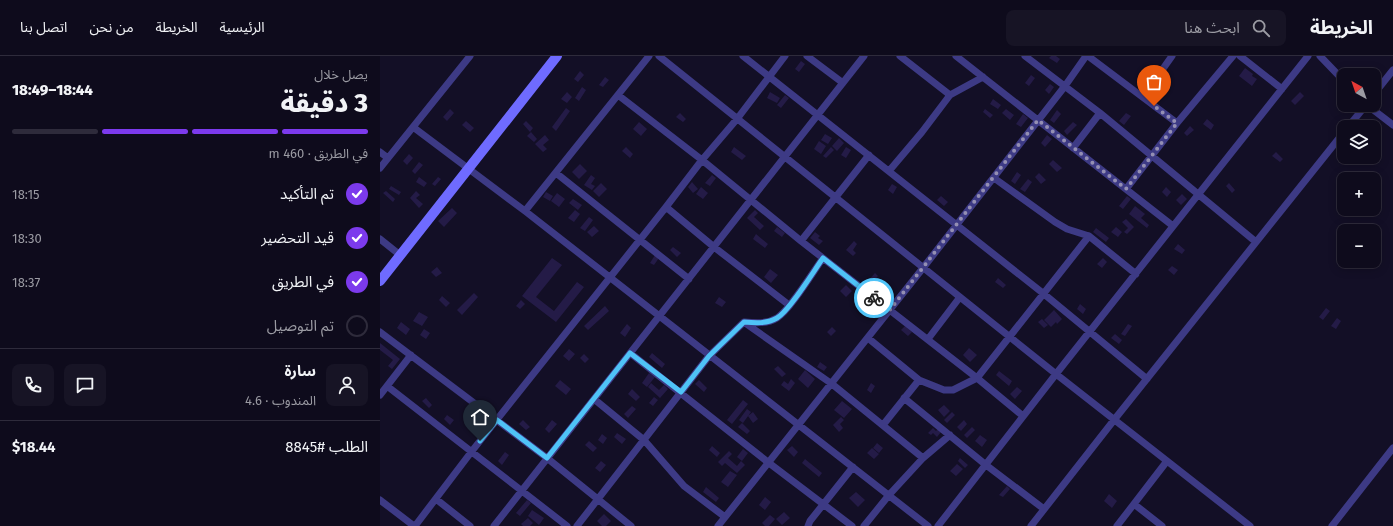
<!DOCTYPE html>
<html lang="ar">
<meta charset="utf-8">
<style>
:root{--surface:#0e0b1c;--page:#171425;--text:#f1f3f6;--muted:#9b9ba3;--line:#2e2b3b;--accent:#7c3aed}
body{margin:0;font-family:"Fira Sans","Noto Sans Arabic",sans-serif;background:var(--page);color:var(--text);direction:rtl;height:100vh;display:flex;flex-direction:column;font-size:15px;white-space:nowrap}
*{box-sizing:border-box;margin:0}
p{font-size:13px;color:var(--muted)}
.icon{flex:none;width:22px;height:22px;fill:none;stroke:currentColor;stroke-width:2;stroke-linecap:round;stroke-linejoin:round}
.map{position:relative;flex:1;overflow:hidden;direction:ltr}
.drawer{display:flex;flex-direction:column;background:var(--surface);width:380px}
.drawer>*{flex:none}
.needle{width:26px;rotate:320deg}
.buttons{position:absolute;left:957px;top:12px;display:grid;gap:8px}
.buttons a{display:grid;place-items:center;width:44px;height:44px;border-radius:8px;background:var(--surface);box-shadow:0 2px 10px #0003,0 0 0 1px var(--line);font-size:20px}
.pin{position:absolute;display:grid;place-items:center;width:34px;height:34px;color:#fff;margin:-41px -17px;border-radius:50% 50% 50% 0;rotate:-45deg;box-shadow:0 0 4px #0007}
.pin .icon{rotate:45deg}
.courier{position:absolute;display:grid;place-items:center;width:40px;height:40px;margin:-20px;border:3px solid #4fc3f7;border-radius:50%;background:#fff;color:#222;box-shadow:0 1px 5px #0007}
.summary em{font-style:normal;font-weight:800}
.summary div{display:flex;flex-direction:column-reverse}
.summary{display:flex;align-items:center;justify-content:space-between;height:68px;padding:0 12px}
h1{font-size:26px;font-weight:800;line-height:30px}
.bar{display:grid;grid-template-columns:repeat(4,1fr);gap:6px 4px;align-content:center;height:48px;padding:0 12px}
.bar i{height:5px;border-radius:3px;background:var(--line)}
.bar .current{background:var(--accent)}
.bar p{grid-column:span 4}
.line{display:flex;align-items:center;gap:10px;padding:0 12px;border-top:1px solid var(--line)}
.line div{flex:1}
.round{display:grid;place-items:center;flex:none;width:42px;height:42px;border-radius:8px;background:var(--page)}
ol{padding:0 12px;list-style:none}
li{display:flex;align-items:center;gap:12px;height:44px}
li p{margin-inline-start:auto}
li .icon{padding:4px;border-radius:50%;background:var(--accent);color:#fff;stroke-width:4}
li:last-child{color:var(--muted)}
li i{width:22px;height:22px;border:2px solid var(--line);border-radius:50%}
header{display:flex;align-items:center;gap:24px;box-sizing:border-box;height:56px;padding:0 20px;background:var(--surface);border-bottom:1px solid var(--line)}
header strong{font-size:19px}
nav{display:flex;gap:22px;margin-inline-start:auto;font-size:14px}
.search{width:280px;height:36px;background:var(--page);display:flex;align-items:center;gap:10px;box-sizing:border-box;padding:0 14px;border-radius:8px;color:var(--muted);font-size:15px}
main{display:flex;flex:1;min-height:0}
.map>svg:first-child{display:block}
.building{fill:#241b47}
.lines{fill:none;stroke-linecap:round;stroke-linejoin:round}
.street{stroke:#3d3a85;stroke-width:7}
.secondary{stroke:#6f6bff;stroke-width:10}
.done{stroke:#948fb3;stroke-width:4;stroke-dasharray:0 7.2}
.route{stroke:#4fc3f7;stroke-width:5}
</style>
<header>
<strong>الخريطة</strong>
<div class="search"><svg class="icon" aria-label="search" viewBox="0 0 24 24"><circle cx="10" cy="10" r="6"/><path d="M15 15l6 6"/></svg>ابحث هنا</div>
<nav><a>الرئيسية</a><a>الخريطة</a><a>من نحن</a><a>اتصل بنا</a></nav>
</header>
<main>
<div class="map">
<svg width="1013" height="470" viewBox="0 0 1013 470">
<rect width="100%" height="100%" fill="#130f26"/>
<path class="building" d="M671,0H676L680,3L677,7L669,2Z
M421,5L425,8L419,16L415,13Z
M865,12L873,18L872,20L877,23L872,30L859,20Z
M200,15L204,19L198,26L194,23Z
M651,19L655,22L649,30L645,27Z
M225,21L229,24L223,31L219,29Z
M670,28L674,31L669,38L665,34Z
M202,31L206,34L199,45L195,42Z
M187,36L192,41L187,47L181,43Z
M390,36L400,42L397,47L387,42Z
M920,36L924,40L915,49L911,45Z
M405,39L409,42L401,52L397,49Z
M613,43L621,49L618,53L610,48Z
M186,52L190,55L176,75L172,71Z
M70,53L74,57L67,65L63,61Z
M605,53L613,59L610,62L603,56Z
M626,53L634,59L630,64L622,57Z
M677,54L681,58L674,67L670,64Z
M300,57L306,63L303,66L296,61Z
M746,57L751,60L744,69L739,65Z
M643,58L648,62L641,71L636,68Z
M827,63L834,69L831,74L823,68Z
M86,65L94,72L90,76L82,69Z
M146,65L153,72L150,76L143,68Z
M259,66L267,73L261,80L253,73Z
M693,66L697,69L687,79L684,75Z
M810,70L814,74L807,80L804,77Z
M151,76L157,83L154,86L147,80Z
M445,78L452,82L448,88L441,84Z
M165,79L169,84L163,89L167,93L163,96L155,88Z
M667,79L672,83L665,91L661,87Z
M459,82L464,87L457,95L452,90Z
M439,85L446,90L441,98L434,93Z
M246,91L253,98L250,102L242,95Z
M354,91L366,100L362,104L351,96Z
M451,91L454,94L446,102L443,100Z
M466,91L471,94L466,102L461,99Z
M896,96L903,103L900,106L892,100Z
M29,98L33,102L27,109L23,105Z
M673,104L682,112L677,116L669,108Z
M39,106L43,109L35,118L32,115Z
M200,108L207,115L199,123L192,116Z
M637,116L641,119L635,128L631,125Z
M659,117L666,124L661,128L655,121Z
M211,119L215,122L211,128L215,130L212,134L204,129Z
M332,119L336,122L330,130L325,127Z
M39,121L47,127L44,131L36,126Z
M58,121L61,123L55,130L52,128Z
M648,123L652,126L645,136L640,133Z
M312,126L318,133L313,137L308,131Z
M221,127L227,133L219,141L213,135Z
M849,127L855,134L852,137L846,130Z
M512,128L517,131L513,138L508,134Z
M11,130L21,136L19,139L9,133Z
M321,131L328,137L323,143L316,138Z
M786,131L791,136L787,141L782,136Z
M6,135L15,143L13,146L3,137Z
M36,135L40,139L36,142L43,148L39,152L30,142Z
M166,136L173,140L170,145L163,141Z
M177,137L185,143L179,151L171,145Z
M802,138L807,143L801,149L796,144Z
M561,140L568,146L564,150L557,144Z
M747,140L751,143L743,153L739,150Z
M193,143L202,149L198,154L189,147Z
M755,150L765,158L761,162L769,169L767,172L749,158Z
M72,152L77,157L64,171L58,165Z
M195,154L200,158L194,166L188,162Z
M375,154L378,157L374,161L384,170L380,174L367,162Z
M209,161L213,164L205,175L200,172Z
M746,163L754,171L747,178L744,176L748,172L742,166Z
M214,170L219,175L212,181L207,176Z
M397,171L405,177L402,181L394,175Z
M736,171L742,176L738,181L731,176Z
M716,172L729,182L726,186L713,176Z
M435,176L440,180L438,182L443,185L439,189L430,182Z
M376,178L388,188L385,192L373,183Z
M474,185L477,188L473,194L476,197L473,200L466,194Z
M798,188L805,194L802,198L794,193Z
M293,191L301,197L297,201L290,194Z
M275,199L279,202L274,209L270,207Z
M172,202L182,209L156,241L174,255L197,226L204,231L176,266L142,240Z
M723,202L727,206L722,212L717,208Z
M792,210L798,214L794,219L788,214Z
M57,211L62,217L56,221L51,216Z
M390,213L398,219L391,227L384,221Z
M495,217L498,220L489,230L486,227Z
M618,222L626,229L623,232L615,226Z
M466,229L472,235L466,241L460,235Z
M94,237L98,241L82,259L77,254Z
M62,240L70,247L66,251L59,244Z
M339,241L346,246L342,251L335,247Z
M141,244L145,248L140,253L136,250Z
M700,248L706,253L703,258L697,253Z
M225,250L229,255L208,274L204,270Z
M946,252L950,255L943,264L939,261Z
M674,254L682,263L677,268L676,266L671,271L664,264Z
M39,256L48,261L42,270L33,265Z
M957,262L961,265L956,273L951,270Z
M662,263L668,269L664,272L658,266Z
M21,266L30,273L26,279L17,272Z
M247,268L251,272L245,281L240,277Z
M748,268L752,270L745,280L741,278Z
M525,270L532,276L528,280L521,274Z
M452,271L456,275L451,280L447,276Z
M44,273L50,277L46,283L40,279Z
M735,278L742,284L739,288L731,282Z
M0,287L20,303L12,313L8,310L13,304L0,294Z
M589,292L597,299L590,306L583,299Z
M189,293L195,298L189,305L183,300Z
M272,297L285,308L282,312L269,301Z
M204,298L209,303L205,307L200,302Z
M440,306L447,311L444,315L437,311Z
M398,310L406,318L402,321L394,313Z
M425,314L435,323L428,332L418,323Z
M619,315L632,325L629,330L616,319Z
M269,317L275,321L267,331L262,327Z
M411,323L415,327L409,335L401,329L404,325L408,328Z
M180,324L191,333L186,339L175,330Z
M319,324L327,332L324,336L315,328Z
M271,327L279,334L284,329L288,333L280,342L268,331Z
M491,327L495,330L491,337L487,334Z
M637,331L642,335L635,343L630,338Z
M252,333L260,341L256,345L248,338Z
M274,341L278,344L273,350L269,347Z
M46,342L52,349L49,352L42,345Z
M363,344L368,348L352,368L347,364Z
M462,345L472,353L464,362L454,354Z
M564,349L570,355L564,361L558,354Z
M252,350L256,353L248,362L244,358Z
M367,353L371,356L363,367L359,364Z
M373,356L378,363L373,367L368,360Z
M572,356L575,359L567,367L564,364Z
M67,359L74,364L70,369L64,363Z
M461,361L464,364L460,368L463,372L459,376L453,369Z
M143,364L150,371L146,374L139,368Z
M172,364L177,368L169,377L165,373Z
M584,364L587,368L581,375L577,371Z
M362,367L370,375L367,378L358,371Z
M592,371L595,374L587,382L584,379Z
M553,372L556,375L558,373L561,376L557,381L553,377L551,379L548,377Z
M237,377L246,383L242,388L234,381Z
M222,378L227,382L223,388L218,384Z
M600,379L607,384L602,391L595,385Z
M209,385L217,392L213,396L205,389Z
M497,387L503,392L499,397L493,392Z
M332,390L340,397L337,401L329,394Z
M412,390L418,396L414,401L407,394Z
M492,392L499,398L494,403L487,397Z
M363,393L368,397L362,405L357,401Z
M349,395L352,398L348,402L357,410L361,405L365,409L357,417L345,407L342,410L338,406Z
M125,396L129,399L122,409L118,405Z
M580,402L588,409L585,412L578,405Z
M425,403L442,417L439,421L422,407Z
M221,405L226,409L220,416L215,412Z
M577,408L583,413L576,420L570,415Z
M350,415L357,419L348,431L341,426Z
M627,430L630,433L623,441L619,439Z
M326,431L339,442L336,446L323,436Z
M476,436L485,444L478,451L469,442Z
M729,438L737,445L732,452L724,445Z
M385,441L391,446L385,454L379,449Z
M147,444L151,447L140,460L136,457Z
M152,454L164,462L159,469L148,460Z
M404,456L410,462L402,469L396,463Z
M224,458L231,465L226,470H222L217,465Z
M390,459L395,463L389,470H385L382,467Z
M148,462L153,467L150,470H143L141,468Z"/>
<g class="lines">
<path class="street" d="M279,0L676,318L870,470
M363,0L664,238L767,323
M427,0L463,27
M520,0L570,39
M576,0L793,170
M645,0L720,57L876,186
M708,0L797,67
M860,0L902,33
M940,0L964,25
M994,38L1013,14
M238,39L322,104L421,185L597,322L643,360
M763,41L792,0
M987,49L1013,69
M33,71L145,155L548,470
M968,71L986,49
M693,92L720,57
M0,96L8,102
M0,112L90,0
M509,115L542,76L570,39L603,21
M176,117L309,223
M614,122L675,166L687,173L709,180L756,218
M746,133L797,67L853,0
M286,151L334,191L409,249
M145,155L269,0
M0,183L20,199
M421,185L489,99
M365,267L452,328L543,402
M0,276L167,402L251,470
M488,282L539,324L564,334H573L597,322L709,180
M548,283L580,241
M250,297L389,407L472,470
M7,330L187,470
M0,339L31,299
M524,342L606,409L664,453
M214,343L264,384L304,430L345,461
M503,369L539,324
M56,443L90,470
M0,444L34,470
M754,448L782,470
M35,470L92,395L286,151L322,104L357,63L405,0
M114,470L484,0
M197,470L329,300L364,266C375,267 387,268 397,262C410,254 433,216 443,202
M338,470L543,212L685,30L706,0
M428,470L430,465L473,411
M484,470L509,439L543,402L570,379
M558,470L676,318L928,0
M651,470L734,364L964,76
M737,470L787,405
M952,470L1013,392"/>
<path class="secondary" d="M0,225L177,0"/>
</g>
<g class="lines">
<path class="done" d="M494,242L509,255L658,64L746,133L797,67L774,50"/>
<path class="route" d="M100,385L117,364L167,402L250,297L301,336L329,300L364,266C375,267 387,268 397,262C410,254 433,216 443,202L494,242"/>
</g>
</svg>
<div class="buttons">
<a><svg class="needle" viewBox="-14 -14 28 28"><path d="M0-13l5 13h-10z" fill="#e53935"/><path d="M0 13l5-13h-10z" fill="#9b9ba3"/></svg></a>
<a><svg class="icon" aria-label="layers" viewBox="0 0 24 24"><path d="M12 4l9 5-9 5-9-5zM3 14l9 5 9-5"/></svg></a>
<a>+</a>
<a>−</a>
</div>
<div class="pin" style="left:774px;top:50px;background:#ea580c"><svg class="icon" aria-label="bag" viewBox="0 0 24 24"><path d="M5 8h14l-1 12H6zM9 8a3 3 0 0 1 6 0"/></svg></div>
<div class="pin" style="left:100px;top:385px;background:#1f2937"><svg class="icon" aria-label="home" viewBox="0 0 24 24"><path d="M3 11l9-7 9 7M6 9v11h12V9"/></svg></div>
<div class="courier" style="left:494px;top:242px"><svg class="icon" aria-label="bike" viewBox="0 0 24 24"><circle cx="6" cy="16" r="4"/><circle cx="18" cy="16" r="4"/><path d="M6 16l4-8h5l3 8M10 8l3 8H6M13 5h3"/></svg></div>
</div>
<section class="drawer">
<div class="summary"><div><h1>3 دقيقة</h1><p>يصل خلال</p></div><em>18:44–18:49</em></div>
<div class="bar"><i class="current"></i><i class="current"></i><i class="current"></i><i></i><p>في الطريق · 460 m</p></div>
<ol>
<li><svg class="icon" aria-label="check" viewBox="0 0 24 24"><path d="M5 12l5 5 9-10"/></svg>تم التأكيد<p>18:15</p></li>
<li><svg class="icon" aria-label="check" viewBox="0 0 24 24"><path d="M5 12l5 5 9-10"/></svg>قيد التحضير<p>18:30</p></li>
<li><svg class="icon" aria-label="check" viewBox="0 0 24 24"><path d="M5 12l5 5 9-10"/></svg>في الطريق<p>18:37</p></li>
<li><i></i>تم التوصيل</li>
</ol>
<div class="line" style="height:72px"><a class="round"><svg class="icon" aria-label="person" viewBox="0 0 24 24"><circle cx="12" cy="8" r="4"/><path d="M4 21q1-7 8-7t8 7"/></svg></a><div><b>سارة</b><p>المندوب · 4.6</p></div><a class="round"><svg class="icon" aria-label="chat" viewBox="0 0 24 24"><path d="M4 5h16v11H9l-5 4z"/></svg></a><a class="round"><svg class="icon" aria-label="phone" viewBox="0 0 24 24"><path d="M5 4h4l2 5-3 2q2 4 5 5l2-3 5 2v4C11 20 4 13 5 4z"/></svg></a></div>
<div class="line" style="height:52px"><div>الطلب #8845</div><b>$18.44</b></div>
</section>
</main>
